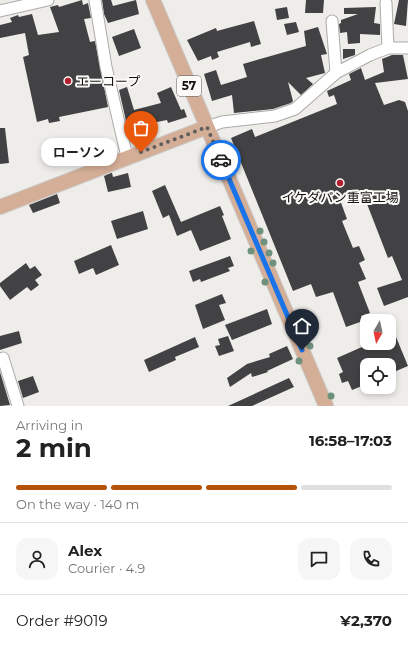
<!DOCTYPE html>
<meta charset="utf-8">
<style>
:root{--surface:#fff;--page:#f6f6f6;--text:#222;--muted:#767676;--line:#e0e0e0;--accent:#b45309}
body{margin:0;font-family:Montserrat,"Noto Sans JP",sans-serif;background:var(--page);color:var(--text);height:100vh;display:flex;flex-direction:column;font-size:15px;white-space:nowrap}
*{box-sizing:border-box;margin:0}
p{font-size:13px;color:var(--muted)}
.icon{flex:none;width:22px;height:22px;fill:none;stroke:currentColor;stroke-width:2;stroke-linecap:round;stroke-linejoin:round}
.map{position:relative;height:406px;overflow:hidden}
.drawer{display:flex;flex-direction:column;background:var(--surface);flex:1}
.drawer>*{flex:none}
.needle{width:26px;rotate:189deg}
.controls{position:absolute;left:360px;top:314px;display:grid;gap:8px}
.controls a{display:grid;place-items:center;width:36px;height:36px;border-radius:8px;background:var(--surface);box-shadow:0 2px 6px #0003;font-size:20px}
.pin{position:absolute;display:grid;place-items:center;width:34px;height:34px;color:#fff;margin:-41px -17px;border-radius:50% 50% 50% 0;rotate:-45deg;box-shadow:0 0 4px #0007}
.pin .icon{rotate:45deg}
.courier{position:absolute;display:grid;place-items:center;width:40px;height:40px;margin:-20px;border:3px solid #1a73e8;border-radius:50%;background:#fff;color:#222;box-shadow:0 1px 5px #0007}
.bubble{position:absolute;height:28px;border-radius:12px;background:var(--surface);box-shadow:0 2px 6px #0003;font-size:13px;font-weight:700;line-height:28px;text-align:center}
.headline em{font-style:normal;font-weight:700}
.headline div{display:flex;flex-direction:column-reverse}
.headline{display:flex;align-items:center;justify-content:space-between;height:68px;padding:0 16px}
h1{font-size:26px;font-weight:700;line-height:30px}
.bar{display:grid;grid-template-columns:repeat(4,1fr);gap:6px 4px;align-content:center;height:48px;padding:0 16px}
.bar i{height:5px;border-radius:3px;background:var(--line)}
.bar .on{background:var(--accent)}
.bar p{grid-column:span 4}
.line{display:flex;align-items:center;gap:10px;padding:0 16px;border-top:1px solid var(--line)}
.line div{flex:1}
.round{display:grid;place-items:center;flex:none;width:42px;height:42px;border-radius:12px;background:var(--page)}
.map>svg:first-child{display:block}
.building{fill:#424143}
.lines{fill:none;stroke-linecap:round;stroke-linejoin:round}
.minor-casing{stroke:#acaaa7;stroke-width:13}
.major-casing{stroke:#cbcbcb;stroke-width:16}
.minor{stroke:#fff;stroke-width:11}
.major{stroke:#d4ae97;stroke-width:14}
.tree{fill:#6e917d}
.done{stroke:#605f5d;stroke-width:4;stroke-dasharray:0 7.2}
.route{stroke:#1a73e8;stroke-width:5}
.poi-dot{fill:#b21f30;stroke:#fcfaf7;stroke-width:1.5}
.labels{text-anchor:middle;stroke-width:4;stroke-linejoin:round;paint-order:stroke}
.shield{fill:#fcfaf7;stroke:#595856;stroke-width:1}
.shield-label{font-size:12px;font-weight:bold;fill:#131211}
.poi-label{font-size:13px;fill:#131211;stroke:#fcfaf7;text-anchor:start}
</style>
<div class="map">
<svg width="408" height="406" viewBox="0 0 408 406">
<rect width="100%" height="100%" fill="#efede9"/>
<path class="building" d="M82,0L83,5L88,3L91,18L84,19L90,42L95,41L108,107L59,117L60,121L49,123L48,119L37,122L23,57L29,55L25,33L0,38V25L12,22L10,18L18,15L19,17L32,14L38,35L59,32L50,7L58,5L59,7Z
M102,0H111L113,6L136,0L139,14L108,23L104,14Z
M306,0H324L323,13H305Z
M399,0H408L406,26L394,24Z
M287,7L289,18L277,20L275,9Z
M376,7L374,23L380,24V35L360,34V43L348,44L347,32L340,33L339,24L341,23V20L358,14H344V8Z
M254,21L261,44L251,47L250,42L217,52L219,57L212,60L211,56L198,61L187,40L216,28L217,31Z
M296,22L299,32L287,35L284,24Z
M318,27L327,54L321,55L325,73L306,78L313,84L301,95L288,82L293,101L291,103L273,109L234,113L232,95L212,101L204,74L216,70L221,85L247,77L243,64L306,46L304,31Z
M134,29L141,48L119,56L112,37Z
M343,49H355V55L343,59Z
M392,55H403L408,79L375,83L384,105L399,100L405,102L408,111V297L384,306L377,288L402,280L392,256L388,258L362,191L340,200L347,219L342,221L353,248L359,246L365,260L359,263L366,279L358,282L370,313L361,316L363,321L346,327L333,292L316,297L311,284L293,291L231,138L252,129L255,137L337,104L334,95L329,97L327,91L351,80L349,74L361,68L365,80L384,72L382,59Z
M127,87L134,110L161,103L157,93L171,87L181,110L184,109L187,117L168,123L167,120L137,126L139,132L129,134L119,90Z
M0,128H5L9,163L0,164Z
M111,173H112L113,177L128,173L131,187L108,192L104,176Z
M165,185L181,222L220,206L224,215L222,216L231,239L200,251L191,230L177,236L169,215L163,218L152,191Z
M57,194L60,203L33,213L29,205Z
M143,211L148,229L117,239L111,221Z
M111,245L119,265L96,275L93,268L79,274L74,261Z
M230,256L234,266L228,268L230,271L201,282L200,279L193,282L189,271Z
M26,263L30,269L35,266L42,275L35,280L39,285L31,291L27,287L10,300L0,286V283Z
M222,294L226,303L219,305L225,320L203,329L195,305Z
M267,309L272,324L232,340L225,325Z
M389,320L408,366L389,374V365H367V384L352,390L348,381L342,383L339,374L343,372L337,358L371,343H389Z
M19,331L22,343L0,350V336Z
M228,336L234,351L219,356L215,346L220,345L218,339Z
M195,337L199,347L175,357L176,360L149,372L144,360Z
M287,346L293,359L267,371L268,372L252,377L251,373L230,387L227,378L247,364L270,357L269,354Z
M0,372L10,405L0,406Z
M33,376L39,392L23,398L18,381Z
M289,378L294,387L252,406H228Z"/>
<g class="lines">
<g class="minor-casing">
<path id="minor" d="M95,0L106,67L127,157
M386,3L388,48
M0,11L48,0
M332,21L336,73
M207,127L222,122L275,116L295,109L336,73L370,55L388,48H408
M0,360L3,358L18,406"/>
</g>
<g class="major-casing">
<path id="major" d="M153,0L326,406
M0,207L207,127"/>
</g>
<use href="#minor" class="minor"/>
<use href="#major" class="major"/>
</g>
<g class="tree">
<circle cx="260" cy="231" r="3.5"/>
<circle cx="264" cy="242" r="3.5"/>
<circle cx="251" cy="251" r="3.5"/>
<circle cx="269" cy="253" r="3.5"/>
<circle cx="273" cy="263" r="3.5"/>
<circle cx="265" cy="282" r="3.5"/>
<circle cx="305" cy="336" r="3.5"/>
<circle cx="310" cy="346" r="3.5"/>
<circle cx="299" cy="361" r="3.5"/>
<circle cx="331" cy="396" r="3.5"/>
</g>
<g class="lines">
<path class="done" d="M141,152L207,127L221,160"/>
<path class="route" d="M221,160L302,350"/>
</g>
<g class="poi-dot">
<circle cx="68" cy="81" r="4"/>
<circle cx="340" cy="183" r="4"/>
</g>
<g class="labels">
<rect class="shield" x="177" y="76" width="24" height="20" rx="3"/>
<g class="shield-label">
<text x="189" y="90">57</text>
</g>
<g class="poi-label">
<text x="76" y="86">エーコープ</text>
<text x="340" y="202" text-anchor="middle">イケダパン重富工場</text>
</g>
</g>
</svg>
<div class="controls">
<a><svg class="needle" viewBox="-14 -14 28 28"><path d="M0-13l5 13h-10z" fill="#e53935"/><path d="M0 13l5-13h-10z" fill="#767676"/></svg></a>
<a><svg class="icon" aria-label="locate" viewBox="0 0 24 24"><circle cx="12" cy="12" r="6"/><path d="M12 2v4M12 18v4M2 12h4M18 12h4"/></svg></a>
</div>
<div class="pin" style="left:141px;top:152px;background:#ea580c"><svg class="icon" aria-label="bag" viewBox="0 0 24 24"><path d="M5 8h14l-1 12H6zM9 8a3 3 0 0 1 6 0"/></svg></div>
<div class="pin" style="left:302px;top:350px;background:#1f2937"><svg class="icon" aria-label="home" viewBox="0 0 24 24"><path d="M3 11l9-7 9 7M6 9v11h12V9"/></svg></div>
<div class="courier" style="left:221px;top:160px"><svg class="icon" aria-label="car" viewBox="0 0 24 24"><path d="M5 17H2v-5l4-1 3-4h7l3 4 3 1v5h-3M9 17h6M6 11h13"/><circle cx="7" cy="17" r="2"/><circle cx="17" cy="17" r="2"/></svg></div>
<div class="bubble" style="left:41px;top:138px;width:76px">ローソン</div>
</div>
<section class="drawer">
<div class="headline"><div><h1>2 min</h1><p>Arriving in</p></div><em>16:58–17:03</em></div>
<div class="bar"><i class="on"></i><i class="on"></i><i class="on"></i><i></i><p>On the way · 140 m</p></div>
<div class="line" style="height:72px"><a class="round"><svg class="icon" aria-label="person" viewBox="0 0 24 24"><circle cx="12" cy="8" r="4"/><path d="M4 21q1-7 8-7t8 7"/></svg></a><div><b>Alex</b><p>Courier · 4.9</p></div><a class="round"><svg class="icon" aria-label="chat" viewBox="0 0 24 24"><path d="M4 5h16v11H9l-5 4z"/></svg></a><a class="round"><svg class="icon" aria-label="phone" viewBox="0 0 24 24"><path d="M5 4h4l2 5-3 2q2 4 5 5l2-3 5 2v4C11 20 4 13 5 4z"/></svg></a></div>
<div class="line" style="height:52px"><div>Order #9019</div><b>¥2,370</b></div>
</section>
